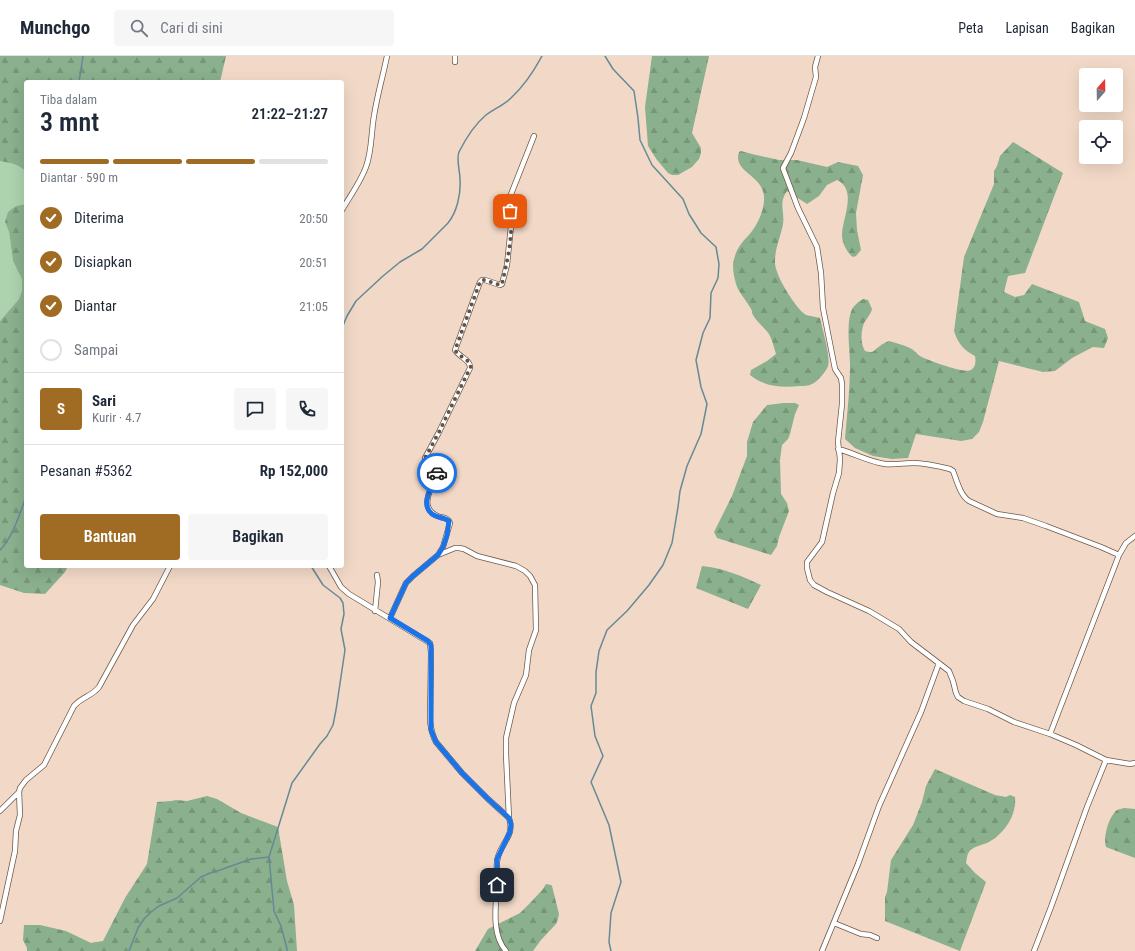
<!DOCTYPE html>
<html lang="id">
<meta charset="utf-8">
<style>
:root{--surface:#fff;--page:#f6f6f7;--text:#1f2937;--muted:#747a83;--line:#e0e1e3;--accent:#a06c24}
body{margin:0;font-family:"Roboto Condensed",sans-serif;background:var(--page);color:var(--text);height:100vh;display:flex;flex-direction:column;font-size:15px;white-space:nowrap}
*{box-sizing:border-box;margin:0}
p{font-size:13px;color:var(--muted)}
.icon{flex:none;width:22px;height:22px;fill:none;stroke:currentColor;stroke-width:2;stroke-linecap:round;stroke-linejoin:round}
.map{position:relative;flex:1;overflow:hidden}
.details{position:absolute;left:24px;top:24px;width:320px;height:488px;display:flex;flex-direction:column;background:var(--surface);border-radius:4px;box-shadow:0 4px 16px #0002}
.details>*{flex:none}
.needle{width:26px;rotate:20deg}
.controls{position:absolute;left:1079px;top:12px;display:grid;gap:8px}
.controls a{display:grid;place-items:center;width:44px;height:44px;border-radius:4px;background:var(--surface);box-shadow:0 4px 16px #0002;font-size:20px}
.pin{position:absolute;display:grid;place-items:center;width:34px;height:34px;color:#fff;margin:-17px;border-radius:8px;box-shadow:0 2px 6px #0006}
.courier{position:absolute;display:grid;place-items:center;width:40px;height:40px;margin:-20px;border:3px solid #1a73e8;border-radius:50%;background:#fff;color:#222;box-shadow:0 1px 5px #0007}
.headline em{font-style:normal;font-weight:600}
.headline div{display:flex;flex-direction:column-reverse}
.headline{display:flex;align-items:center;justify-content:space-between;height:68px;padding:0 16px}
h1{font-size:26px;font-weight:600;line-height:30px}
.bar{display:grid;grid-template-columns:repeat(4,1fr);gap:6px 4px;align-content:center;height:48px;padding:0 16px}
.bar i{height:5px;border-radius:3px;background:var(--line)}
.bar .active{background:var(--accent)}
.bar p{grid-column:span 4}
.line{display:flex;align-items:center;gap:10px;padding:0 16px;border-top:1px solid var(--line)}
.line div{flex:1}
.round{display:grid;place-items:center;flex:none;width:42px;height:42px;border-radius:4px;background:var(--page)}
ol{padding:0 16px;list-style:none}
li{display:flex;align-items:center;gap:12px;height:44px}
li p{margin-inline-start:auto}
li .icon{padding:4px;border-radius:50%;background:var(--accent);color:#fff;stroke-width:4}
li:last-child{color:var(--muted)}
li i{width:22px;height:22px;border:2px solid var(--line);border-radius:50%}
.button{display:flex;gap:8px;margin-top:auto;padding:8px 16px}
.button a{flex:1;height:46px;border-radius:4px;background:var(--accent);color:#fff;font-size:16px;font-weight:600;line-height:46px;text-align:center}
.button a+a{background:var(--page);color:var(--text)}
header{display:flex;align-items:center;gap:24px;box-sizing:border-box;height:56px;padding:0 20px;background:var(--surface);border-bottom:1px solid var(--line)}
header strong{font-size:19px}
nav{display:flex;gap:22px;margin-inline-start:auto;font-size:14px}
.search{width:280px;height:36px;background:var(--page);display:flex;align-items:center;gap:10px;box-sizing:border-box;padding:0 14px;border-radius:4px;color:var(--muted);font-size:15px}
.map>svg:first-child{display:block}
.green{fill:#acd2ae}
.forest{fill:url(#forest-firs)}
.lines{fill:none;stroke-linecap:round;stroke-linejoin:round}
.stream{stroke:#658a96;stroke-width:1.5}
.minor-casing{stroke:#6e5949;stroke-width:6}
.minor{stroke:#fff;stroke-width:4.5}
.done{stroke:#615349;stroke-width:4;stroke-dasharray:0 7.2}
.route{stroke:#1a73e8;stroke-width:5}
</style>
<header>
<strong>Munchgo</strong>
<div class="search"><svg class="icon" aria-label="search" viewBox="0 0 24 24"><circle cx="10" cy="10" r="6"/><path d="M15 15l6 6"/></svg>Cari di sini</div>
<nav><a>Peta</a><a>Lapisan</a><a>Bagikan</a></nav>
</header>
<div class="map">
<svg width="1135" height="895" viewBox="0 0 1135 895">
<defs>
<pattern id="forest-firs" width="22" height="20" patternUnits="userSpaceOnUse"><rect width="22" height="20" fill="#8ab08d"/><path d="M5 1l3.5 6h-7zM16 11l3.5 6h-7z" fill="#769678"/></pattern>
</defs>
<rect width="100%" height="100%" fill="#f2d9c7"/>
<path class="green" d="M0,105C10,107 19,108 26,116V148L16,150L5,166L9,176L13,205L22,223V234L19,243L0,265Z"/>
<path class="forest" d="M0,0H226L220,26H26V116C19,108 10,107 0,105Z
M652,0H709L692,77L701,92V97L699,103L692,111L678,119H672L668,117L657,104L648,90L645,51Z
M1013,86L1063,117L1025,217L1008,220L1004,236L1015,241L1024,239L1032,228L1079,246L1085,265L1105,273L1108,282L1104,292L1093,291L1072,302L1055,315L1043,316L999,305L983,366L979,376L972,383L961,385L916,378L908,402L892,403L873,400L855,392L845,383C847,359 850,333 850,309C850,295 846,269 851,256C853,250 858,246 863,243L868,244L872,253C871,258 867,262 864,267C861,275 860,287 865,295C875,298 873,294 880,290C882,288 886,286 889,285C896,287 904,289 910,292C914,294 917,298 920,300C927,304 965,318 971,314C976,311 976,305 975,300C964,294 958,288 954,275L964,201L994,128V115L997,110L1000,100Z
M741,95L752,98L779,104H797L827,111L838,106L858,110L863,119L856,157L857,174L861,194L856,200L853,201C847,197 842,187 842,179C842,163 858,134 837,124L827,129L819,140L807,148L787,135C778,148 785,155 783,168C781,180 775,192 775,205C774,218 793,247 802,256L806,259L820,262C822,271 831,302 828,310C826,316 817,326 812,328C808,330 804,330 800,330C782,332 765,331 750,319L751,314L767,305L776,298C774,292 773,286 770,280C766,272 757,267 753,259C751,256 753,256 751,253C746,243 737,236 735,224C733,216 732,207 735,200C737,192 743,185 748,180C757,171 765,153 764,141C763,119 732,116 739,96Z
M26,148V510H68L65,516L45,538L24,537L0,529V265L19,243L22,234V223L13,205L9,176L5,166L8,156L16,150Z
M784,347H795L799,349L795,358L790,378L788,383L782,389L780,404L781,438L787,447L789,455L779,481L777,490L771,499L717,482L714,476L732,440L747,400V386L753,366L767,349Z
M702,510C723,512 742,520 761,529L748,553L696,532Z
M935,713L995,739L1006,741L1010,739L1015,741C1017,760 1003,779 987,787C982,789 976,790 972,793C967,796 967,802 966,807L975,817L986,826L960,895L885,865V841L887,836L891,804L913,769L922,746L926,730Z
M207,740L217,743L241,757L278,771L287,825L294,849L297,895H27V892L23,884L24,869H40L66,875L91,887L103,885L125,842L147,808L157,746L171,745L176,744L187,745Z
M1124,752L1135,753V802L1106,791C1103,782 1108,763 1115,756C1117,753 1121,753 1124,752Z
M546,828L551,829L552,830L559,858L558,863L556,868L541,884L533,895H475L488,873L520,857L532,845L543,833Z"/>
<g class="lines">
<path class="stream" d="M605,0L613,13L634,35L638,62L640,84L652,109L683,143L689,158L701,177L716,191L719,208L718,222L711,237L710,262L703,277L696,304L701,331L707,348L701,378L687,410L680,435L678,451L672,487L663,509L649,529L627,555L607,574L599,595L596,616V637L591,650L595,680L603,700L591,726L609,769L621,826L611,857L609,886L611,895
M79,26L83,0
M342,272L347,260L356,245L383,220L400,206L422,193L448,167C457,156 461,138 460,123C460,116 456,102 459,96C466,82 474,69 486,59C494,53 504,49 511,42C524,30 534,15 542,0
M26,320L25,322L26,327
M0,494C14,479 19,459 26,441
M269,801L274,855L281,870L287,893V895
M129,895L138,872L144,863L151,856L159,850L177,842L201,821L210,817L220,814L251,803L269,801L292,727L320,688L327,680L333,669L336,654L345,594L341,573L344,558L343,547L340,542L323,529L311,510"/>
<g class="minor-casing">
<path id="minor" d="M455,0V6
M818,0L815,11L816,21L804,62L791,97L783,112L784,115L798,152L817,191L821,217L823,252L835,313L841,322L842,328V348L838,386L840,403L839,417L833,437L822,486L807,506V512L810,524L814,529L827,536L869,555L899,573L911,586L936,605L949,615L953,625L956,637L958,641L964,645L988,653L1014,666L1050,678L1076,689L1106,704L1130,708L1135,707
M342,154C350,140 360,127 366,111C372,95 371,77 374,60C377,40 383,20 387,0
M838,393C854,397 869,406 885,408C895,409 904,407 913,407C926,407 938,410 950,413L953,415C957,425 960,439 969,445L997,458L1023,462L1046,470L1101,491L1119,499
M438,499L443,491L450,467C448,462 445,462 440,461C417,453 431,433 437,418C436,411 431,409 426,406L425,402L438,378L470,312C471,304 459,301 455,294L480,226L482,224H485L500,229L502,228L507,209L511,170L508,146L534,80
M329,510L341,531L349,538L430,587L431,597L430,665C431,673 432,679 436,686L462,717L488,743L509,762
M375,555L378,526L377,519
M390,562L406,527L413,520L438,499L455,492H459L464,493L477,500L516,510L525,515L530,520L535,529L536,574L529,594L526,619L514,647L506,682V698L509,762C515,779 502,786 498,801C495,810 498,820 497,829C496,850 491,878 506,895
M1050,678L1119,499L1126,487L1135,480
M0,755L19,736
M0,865L15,795L16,775L20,759L19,736L20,732L26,724L44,709L74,650C83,640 91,641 99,631L133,569L153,543L170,510
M834,867L861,878L870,879L877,882
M822,895L858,808L879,750L921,656L939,607
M1034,895L1051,851L1087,751L1106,704"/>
</g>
<use href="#minor" class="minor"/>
</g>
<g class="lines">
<path class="done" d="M437,417L434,411L426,406L425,402L438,378L471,310C469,303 459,301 455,294L480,226L482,224H485L500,229L502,228C507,206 514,177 510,155"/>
<path class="route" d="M437,417C434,428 419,448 432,458C437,462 445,461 449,465L447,479L443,491L438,499L413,520L406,527L390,562L428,585L431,589V674L436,686L462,717L488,743L509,762L511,768L510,776L497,803V829"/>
</g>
</svg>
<div class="controls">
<a><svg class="needle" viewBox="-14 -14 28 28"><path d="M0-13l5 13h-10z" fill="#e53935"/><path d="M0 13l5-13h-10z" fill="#747a83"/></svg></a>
<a><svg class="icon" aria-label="locate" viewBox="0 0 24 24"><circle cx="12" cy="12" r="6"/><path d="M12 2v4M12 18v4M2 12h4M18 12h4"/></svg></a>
</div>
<div class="pin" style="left:510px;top:155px;background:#ea580c"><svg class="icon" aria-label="bag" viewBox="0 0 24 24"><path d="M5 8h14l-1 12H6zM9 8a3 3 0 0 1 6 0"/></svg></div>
<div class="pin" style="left:497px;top:829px;background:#1f2937"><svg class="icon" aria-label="home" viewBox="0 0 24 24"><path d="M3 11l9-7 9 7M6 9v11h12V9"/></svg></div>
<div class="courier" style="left:437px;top:417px"><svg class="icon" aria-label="car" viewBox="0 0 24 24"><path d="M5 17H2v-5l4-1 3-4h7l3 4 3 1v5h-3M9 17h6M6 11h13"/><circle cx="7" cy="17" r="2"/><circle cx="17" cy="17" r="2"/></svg></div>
<section class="details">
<div class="headline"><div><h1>3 mnt</h1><p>Tiba dalam</p></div><em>21:22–21:27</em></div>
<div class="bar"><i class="active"></i><i class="active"></i><i class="active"></i><i></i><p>Diantar · 590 m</p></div>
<ol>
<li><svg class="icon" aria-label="check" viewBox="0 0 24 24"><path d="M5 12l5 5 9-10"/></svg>Diterima<p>20:50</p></li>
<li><svg class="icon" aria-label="check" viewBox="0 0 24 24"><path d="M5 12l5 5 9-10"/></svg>Disiapkan<p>20:51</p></li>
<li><svg class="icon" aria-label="check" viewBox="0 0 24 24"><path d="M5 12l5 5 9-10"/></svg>Diantar<p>21:05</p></li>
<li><i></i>Sampai</li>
</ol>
<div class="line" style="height:72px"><b class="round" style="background:var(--accent);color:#fff">S</b><div><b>Sari</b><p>Kurir · 4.7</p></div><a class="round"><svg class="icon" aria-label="chat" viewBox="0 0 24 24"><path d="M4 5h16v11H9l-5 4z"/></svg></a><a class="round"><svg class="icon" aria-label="phone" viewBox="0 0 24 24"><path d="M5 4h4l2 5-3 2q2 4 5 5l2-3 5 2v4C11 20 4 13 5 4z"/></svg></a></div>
<div class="line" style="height:52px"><div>Pesanan #5362</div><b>Rp 152,000</b></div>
<div class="button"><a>Bantuan</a><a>Bagikan</a></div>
</section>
</div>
